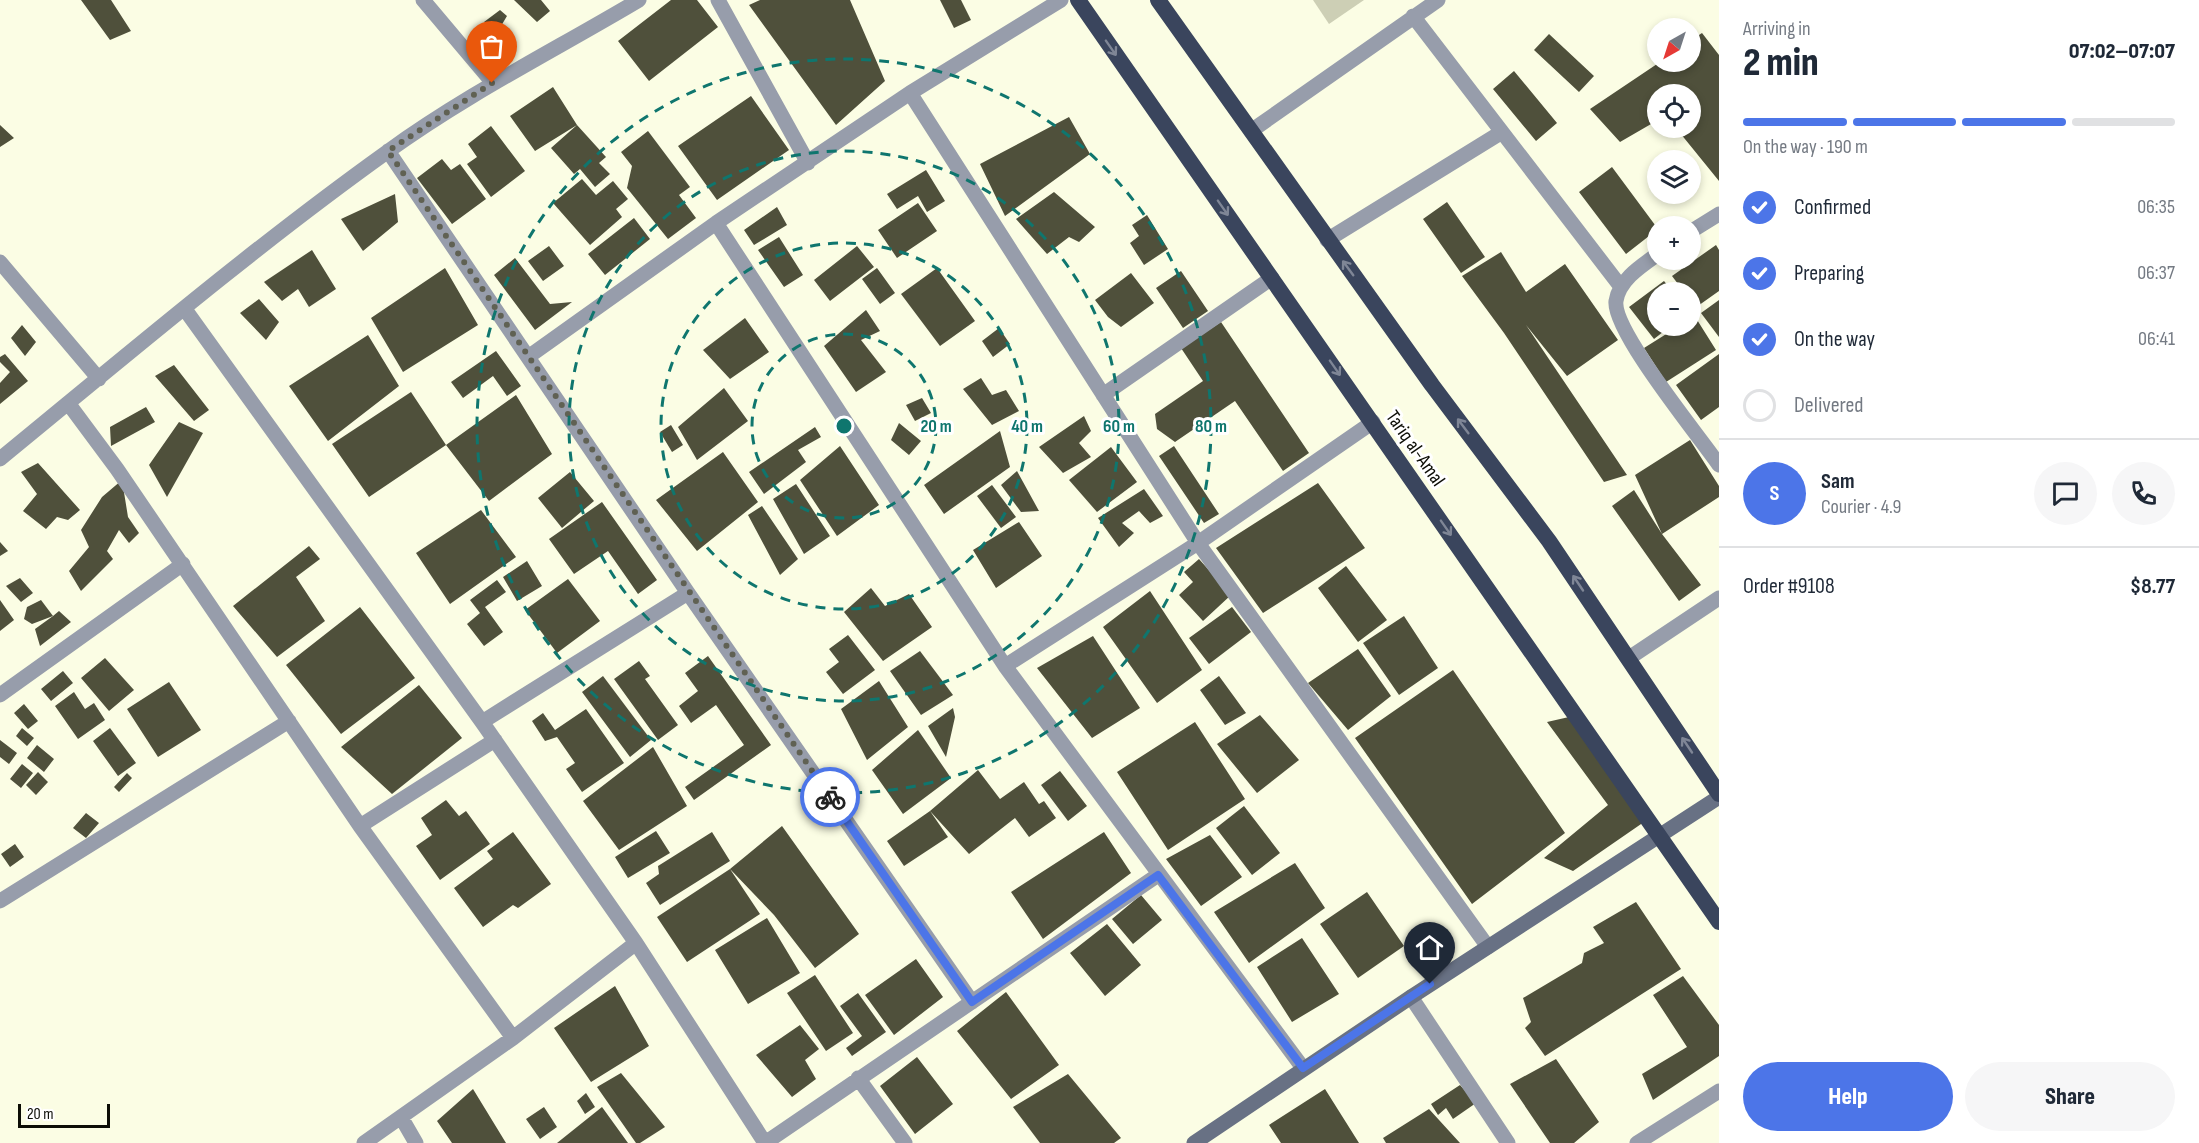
<!DOCTYPE html>
<meta charset="utf-8">
<style>
:root{--surface:#fff;--page:#f6f6f7;--text:#1f2937;--muted:#747a83;--line:#e0e1e3;--accent:#4c75e8}
body{margin:0;font-family:"Sofia Sans Condensed",sans-serif;background:var(--page);color:var(--text);height:100vh;display:flex;flex-direction:column;font-size:22px;white-space:nowrap}
*{box-sizing:border-box;margin:0}
p{font-size:20px;color:var(--muted)}
.icon{flex:none;width:33px;height:33px;fill:none;stroke:currentColor;stroke-width:2;stroke-linecap:round;stroke-linejoin:round}
.map{position:relative;flex:1;overflow:hidden}
.side{display:flex;flex-direction:column;background:var(--surface);width:480px}
.side>*{flex:none}
.needle{width:39px;rotate:219deg}
.controls{position:absolute;left:1647px;top:18px;display:grid;gap:12px}
.controls a{display:grid;place-items:center;width:54px;height:54px;border-radius:50%;background:var(--surface);box-shadow:0 3px 9px #0003;font-size:30px}
.scale{position:absolute;left:18px;bottom:15px;width:92px;box-sizing:border-box;padding-left:6px;border:3px solid #0c0d05;border-top:0;font-size:16px;line-height:21px;white-space:nowrap;color:#0c0d05;-webkit-text-stroke:4px #fff;paint-order:stroke}
.pin{position:absolute;display:grid;place-items:center;width:51px;height:51px;color:#fff;margin:-62px -26px;border-radius:50% 50% 50% 0;rotate:-45deg;box-shadow:0 0 6px #0007}
.pin .icon{rotate:45deg}
.courier{position:absolute;display:grid;place-items:center;width:60px;height:60px;margin:-30px;border:4px solid #4c75e8;border-radius:50%;background:#fff;color:#222;box-shadow:0 2px 8px #0007}
.headline em{font-style:normal;font-weight:800}
.headline div{display:flex;flex-direction:column-reverse}
.headline{display:flex;align-items:center;justify-content:space-between;height:102px;padding:0 24px}
h1{font-size:39px;font-weight:800;line-height:45px}
.bar{display:grid;grid-template-columns:repeat(4,1fr);gap:9px 6px;align-content:center;height:72px;padding:0 24px}
.bar i{height:8px;border-radius:4px;background:var(--line)}
.bar .current{background:var(--accent)}
.bar p{grid-column:span 4}
.line{display:flex;align-items:center;gap:15px;padding:0 24px;border-top:2px solid var(--line)}
.line div{flex:1}
.round{display:grid;place-items:center;flex:none;width:63px;height:63px;border-radius:32px;background:var(--page)}
ol{padding:0 24px;list-style:none}
li{display:flex;align-items:center;gap:18px;height:66px}
li p{margin-inline-start:auto}
li .icon{padding:6px;border-radius:50%;background:var(--accent);color:#fff;stroke-width:4}
li:last-child{color:var(--muted)}
li i{width:33px;height:33px;border:3px solid var(--line);border-radius:50%}
.cta{display:flex;gap:12px;margin-top:auto;padding:12px 24px}
.cta a{flex:1;height:69px;border-radius:36px;background:var(--accent);color:#fff;font-size:24px;font-weight:800;line-height:69px;text-align:center}
.cta a+a{background:var(--page);color:var(--text)}
main{display:flex;flex:1;min-height:0}
.map>svg:first-child{display:block}
.green{fill:#cdcfb5}
.building{fill:#4f503b}
.lines{fill:none;stroke-linecap:round;stroke-linejoin:round}
.minor{stroke:#979dab;stroke-width:15}
.secondary{stroke:#687184;stroke-width:15}
.trunk{stroke:#3a455d;stroke-width:16}
.oneway{stroke:#7f8696}
.done{stroke:#606153;stroke-width:6;stroke-dasharray:0 10.8}
.route{stroke:#4c75e8;stroke-width:8}
.ring{fill:none;stroke:#0f766e;stroke-width:3;stroke-dasharray:10 8}
.labels{text-anchor:middle;stroke-width:6;stroke-linejoin:round;paint-order:stroke}
.street-label{font-size:20px;fill:#0c0d05;stroke:#fff}
.centre{fill:#0f766e;stroke:#fff;stroke-width:3}
.ring-label{font-size:18px;text-anchor:middle;font-weight:bold;fill:#0f766e;stroke:#fff;stroke-width:6;stroke-linejoin:round;paint-order:stroke}
</style>
<main>
<div class="map">
<svg width="1719" height="1143" viewBox="0 0 1719 1143">
<rect width="100%" height="100%" fill="#fbfde4"/>
<path class="green" d="M1313,0H1364L1329,24Z"/>
<path class="building" d="M81,0H111L131,31L110,40Z
M514,0H541L550,11L537,22Z
M671,0H697L718,27L649,81L618,41Z
M760,0H850L885,81L836,125L749,5Z
M940,0H961L971,20L954,28Z
M500,10L507,16L498,31L484,22Z
M1702,33L1719,55V181L1676,128H1690V94H1658V120L1620,142L1590,109L1660,62H1690V41Z
M1549,34L1594,76L1579,92L1534,50Z
M1514,71L1557,123L1536,141L1493,89Z
M553,87L577,125L535,151L510,116Z
M751,96L789,150L717,200L678,146Z
M1069,117L1090,154L1005,216L980,164Z
M0,125L14,138L0,147Z
M577,125L606,157L599,163L610,174L595,187L580,169L574,174L551,148Z
M491,126L525,171L491,197L467,164L477,157L468,144Z
M648,131L690,187L679,195L696,218L668,239L627,188L632,166L621,152Z
M442,159L451,170L460,164L486,199L452,224L417,178Z
M1612,167L1658,229L1626,254L1579,192Z
M926,170L945,201L927,212L918,196L897,209L887,194Z
M582,179L596,195L613,181L628,199L616,209L622,217L590,245L553,203Z
M1054,192L1095,227L1079,242L1069,237L1047,254L1016,219Z
M395,194L398,222L363,251L341,219Z
M1447,202L1485,257L1461,273L1423,219Z
M918,203L937,231L897,258L878,230Z
M777,207L787,225L754,245L744,230Z
M1147,215L1168,249L1144,265L1130,243L1139,236L1132,225Z
M634,218L650,239L605,275L588,254Z
M779,237L803,275L784,287L758,250Z
M1716,245L1719,250V291L1695,308L1690,301V292H1684L1672,276Z
M549,246L564,266L543,281L528,261Z
M857,246L874,267L830,301L814,280Z
M312,250L336,289L309,307L298,289L282,301L264,282Z
M1501,252L1526,292L1565,264L1618,340L1567,376L1526,325L1627,475L1604,482L1504,333L1462,276Z
M515,258L550,304L572,302L535,330L494,275Z
M445,268L478,325L403,372L371,318Z
M877,268L895,293L880,304L862,279Z
M937,268L975,321L940,346L901,294Z
M1181,271L1208,311L1183,328L1156,288Z
M1131,273L1154,303L1121,327L1108,317L1095,300Z
M1664,281L1673,292H1658V304L1653,307L1658,314V326L1668,328L1654,339L1629,307Z
M259,299L279,322L266,340L240,313Z
M1719,300V337L1701,313Z
M866,310L880,331L861,340L886,372L856,392L824,346Z
M1694,315L1716,350L1666,382L1644,348L1679,326H1690V318Z
M745,318L769,352L730,379L703,350Z
M1221,322L1309,453L1283,471L1235,401L1175,442L1157,429L1155,414L1203,381L1181,348Z
M22,325L36,342L25,356L11,338Z
M999,328L1010,344L993,357L982,341Z
M368,335L399,386L328,441L289,386Z
M496,351L521,386L507,396L493,376L463,398L451,382Z
M5,354L28,381L0,404V383L10,372L0,362V357Z
M1719,354V407L1701,420L1676,385Z
M174,365L209,410L194,421L155,376Z
M981,378L992,395L1006,390L1019,411L992,425L963,389Z
M724,388L748,421L697,460L678,427Z
M411,392L446,445L369,497L332,444Z
M516,395L552,454L489,501L446,445Z
M922,398L931,413L915,421L906,405Z
M146,407L155,422L111,446L110,427Z
M1084,416L1091,431L1079,443L1091,457L1063,473L1039,447Z
M179,422L203,433L167,497L149,465Z
M899,423L921,441L909,455L891,440Z
M671,425L683,445L672,452L660,432Z
M815,427L821,437L798,450L806,462L764,494L749,472Z
M1000,431L1010,467L944,514L924,485Z
M1690,440L1719,486V497L1662,534L1635,475Z
M840,446L879,505L837,536L800,480Z
M1174,446L1219,514L1204,523L1159,456Z
M1111,447L1137,482L1097,512L1069,480Z
M723,452L758,502L697,551L656,500Z
M38,463L80,510L68,520L57,517L46,529L23,511L37,494L21,472Z
M1017,471L1039,511L1021,512L1001,485Z
M570,472L594,501L562,528L538,498Z
M122,480L128,517L139,533L129,543L119,530L107,551L113,559L81,591L69,571L89,547L81,530L102,497Z
M1318,483L1365,548L1263,613L1216,548Z
M796,484L830,536L804,554L773,499Z
M992,485L1016,517L1001,528L977,496Z
M1144,489L1163,516L1150,523L1139,511L1122,523L1134,533L1119,547L1098,518Z
M1634,490L1662,534L1701,585L1679,601L1612,506Z
M602,502L657,580L638,594L608,551L574,574L549,539Z
M762,506L798,559L780,575L748,515Z
M481,510L516,557L450,604L416,553Z
M1019,522L1042,556L996,588L973,550Z
M0,542L8,551L0,556Z
M309,546L320,559L296,577L325,621L277,657L233,606Z
M1199,559L1231,595L1203,621L1179,595L1193,582L1184,572Z
M527,561L542,586L517,601L503,577Z
M1346,566L1387,620L1358,642L1318,588Z
M20,578L33,593L21,602L6,586Z
M568,579L600,621L557,653L525,610Z
M497,580L506,592L485,607L503,632L484,646L467,624L480,613L470,600Z
M871,588L885,606L909,594L932,627L883,661L844,612Z
M1150,591L1202,670L1157,703L1103,627Z
M0,600L14,620L0,631Z
M41,600L53,616L59,611L71,622L40,646L35,629L53,616L32,624L24,619L27,607Z
M360,607L415,678L341,734L286,665Z
M1232,607L1251,632L1209,664L1189,638Z
M1404,616L1438,668L1399,695L1363,643Z
M848,635L875,670L843,694L826,672L839,662L829,649Z
M1093,636L1140,708L1092,738L1037,668Z
M1358,649L1391,696L1348,730L1308,683Z
M920,651L953,695L921,715L890,671Z
M708,656L771,745L694,800L685,787L744,745L716,705L691,723L679,706L698,691L685,673Z
M105,658L134,690L109,711L81,678Z
M639,661L650,676L645,679L678,725L658,740L614,679Z
M1453,670L1565,833L1472,904L1355,738Z
M63,671L73,683L51,701L41,689Z
M603,676L651,740L630,757L582,692Z
M1219,676L1246,713L1225,725L1200,690Z
M879,681L908,727L867,760L841,709Z
M169,682L201,730L158,757L127,709Z
M419,685L462,738L392,794L341,747Z
M74,692L85,709L94,703L105,720L78,739L55,706Z
M24,704L38,721L28,729L14,713Z
M953,708L955,717L946,757L928,726Z
M586,709L624,763L582,792L566,769L575,763L557,737L545,741L532,721L543,713L555,730Z
M1260,715L1299,760L1257,793L1217,744Z
M1569,717L1644,822L1573,871L1544,858L1608,805L1547,722Z
M1195,722L1245,799L1168,850L1117,772Z
M22,728L34,738L27,746L16,736Z
M110,728L136,763L118,776L93,741Z
M918,730L951,778L903,814L872,770Z
M0,740L17,753L9,764L0,757Z
M37,745L54,759L44,772L27,758Z
M653,747L687,806L619,850L583,801Z
M22,764L33,773L21,788L10,779Z
M978,770L1000,799L1024,782L1039,804L1044,801L1056,818L1029,837L1015,818L969,854L930,811L948,837L904,866L887,841L930,811Z
M1060,771L1087,806L1068,821L1041,785Z
M38,772L48,782L36,795L26,785Z
M127,773L132,778L119,792L114,787Z
M446,800L459,816L466,811L490,844L440,880L416,846L432,835L421,818Z
M1244,806L1280,853L1252,875L1216,828Z
M86,813L99,823L86,838L73,828Z
M782,826L859,934L815,968L774,915L730,869Z
M656,831L670,853L628,878L615,857Z
M513,832L551,884L518,908L513,905L483,927L454,888L493,859L487,851Z
M712,832L730,861L660,905L646,883L659,874L658,866Z
M1104,832L1131,873L1043,939L1011,892Z
M1210,835L1242,877L1201,906L1166,859Z
M15,844L24,857L10,867L1,854Z
M1295,863L1325,908L1249,963L1214,912Z
M730,869L760,914L687,962L657,917Z
M1367,892L1404,946L1358,978L1320,924Z
M1141,895L1162,920L1133,944L1112,919Z
M1636,902L1681,969L1545,1056L1525,1028L1531,1022L1523,998L1582,963L1584,953L1604,943L1593,927Z
M767,918L800,973L748,1004L715,950Z
M1107,924L1141,965L1105,996L1070,953Z
M1302,938L1339,994L1292,1022L1257,967Z
M916,959L943,997L894,1035L865,995Z
M815,975L853,1033L826,1051L787,993Z
M1683,976L1719,1025V1056L1653,1100L1642,1074L1687,1047L1653,995Z
M615,986L649,1046L591,1082L554,1028Z
M1006,992L1059,1065L1011,1099L957,1031Z
M858,993L886,1032L852,1056L846,1048L862,1036L840,1006Z
M800,1025L819,1049L805,1060L816,1079L792,1097L756,1055Z
M917,1057L953,1104L915,1134L880,1086Z
M1556,1059L1599,1122L1574,1143H1550L1510,1084Z
M621,1073L665,1127L640,1143H636L597,1087Z
M1068,1074L1121,1138L1114,1143H1040L1013,1107Z
M1460,1085L1476,1103L1453,1119L1446,1108L1438,1115L1431,1104Z
M473,1089L506,1143H452L437,1121Z
M1325,1089L1359,1143H1281L1269,1125Z
M586,1093L595,1107L585,1114L577,1101Z
M544,1107L557,1127L540,1139L526,1119Z
M602,1107L628,1143H557Z
M1429,1109L1460,1143H1386L1383,1138Z"/>
<g class="lines">
<path class="minor" d="M423,0L493,83
M718,0L808,163
M1413,16L1621,287
M910,93L1198,543L1488,947
M1251,131L1438,0
M388,151L688,593L972,1002
M716,223L1005,666L1303,1068
M1690,232L1719,214
M1327,240L1502,132
M1658,254C1641,266 1619,280 1616,301C1612,330 1699,436 1719,465
M0,262L99,379
M184,308L482,722L636,943L765,1143
M528,357L716,223L910,93L1061,0
M1103,395L1272,278
M68,403L117,469L360,826L513,1038
M0,459C127,355 253,248 387,152C467,94 555,50 639,0
M1629,658L1719,598
M1005,666L1198,543L1373,422
M0,695L183,564
M482,722L688,593
M360,826L495,740
M0,901L289,721
M1411,997L1508,1143
M858,1078L905,1143
M401,1117L416,1143
M364,1143L513,1038L636,943
M765,1143L1158,875
M1637,1143L1719,1091"/>
<path class="secondary" d="M1194,1143L1411,997L1719,797"/>
<path class="trunk" d="M1078,0L1719,922
M1158,0L1432,385L1549,541L1719,794"/>
</g>
<defs><path id="oneway-shaft" d="M-6 0H5M1.5-3L5.5 0L1.5 3" fill="none" stroke-width="1.6" stroke-linecap="round" stroke-linejoin="round" transform="scale(1.5)"/></defs>
<g class="oneway">
<use href="#oneway-shaft" transform="translate(1111 48) rotate(55)"/>
<use href="#oneway-shaft" transform="translate(1223 208) rotate(55)"/>
<use href="#oneway-shaft" transform="translate(1348 268) rotate(-126)"/>
<use href="#oneway-shaft" transform="translate(1335 368) rotate(55)"/>
<use href="#oneway-shaft" transform="translate(1463 426) rotate(-127)"/>
<use href="#oneway-shaft" transform="translate(1446 528) rotate(55)"/>
<use href="#oneway-shaft" transform="translate(1578 583) rotate(-124)"/>
<use href="#oneway-shaft" transform="translate(1687 745) rotate(-124)"/>
</g>
<g class="lines">
<path class="done" d="M492,83L388,151L830,797"/>
<path class="route" d="M830,797L972,1002L1158,875L1303,1068L1430,984"/>
</g>
<g class="ring">
<circle cx="844" cy="426" r="92"/>
<circle cx="844" cy="426" r="183"/>
<circle cx="844" cy="426" r="275"/>
<circle cx="844" cy="426" r="367"/>
</g>
<g class="labels">
<g class="street-label">
<text transform="translate(1416 448) rotate(55)" y="7">Tariq al-Amal</text>
</g>
</g>
<circle cx="844" cy="426" r="9" class="centre"/>
<g class="ring-label">
<text x="936" y="432">20 m</text>
<text x="1027" y="432">40 m</text>
<text x="1119" y="432">60 m</text>
<text x="1211" y="432">80 m</text>
</g>
</svg>
<div class="controls">
<a><svg class="needle" viewBox="-14 -14 28 28"><path d="M0-13l5 13h-10z" fill="#e53935"/><path d="M0 13l5-13h-10z" fill="#747a83"/></svg></a>
<a><svg class="icon" aria-label="locate" viewBox="0 0 24 24"><circle cx="12" cy="12" r="6"/><path d="M12 2v4M12 18v4M2 12h4M18 12h4"/></svg></a>
<a><svg class="icon" aria-label="layers" viewBox="0 0 24 24"><path d="M12 4l9 5-9 5-9-5zM3 14l9 5 9-5"/></svg></a>
<a>+</a>
<a>−</a>
</div>
<div class="scale">20 m</div>
<div class="pin" style="left:492px;top:83px;background:#ea580c"><svg class="icon" aria-label="bag" viewBox="0 0 24 24"><path d="M5 8h14l-1 12H6zM9 8a3 3 0 0 1 6 0"/></svg></div>
<div class="pin" style="left:1430px;top:984px;background:#1f2937"><svg class="icon" aria-label="home" viewBox="0 0 24 24"><path d="M3 11l9-7 9 7M6 9v11h12V9"/></svg></div>
<div class="courier" style="left:830px;top:797px"><svg class="icon" aria-label="bike" viewBox="0 0 24 24"><circle cx="6" cy="16" r="4"/><circle cx="18" cy="16" r="4"/><path d="M6 16l4-8h5l3 8M10 8l3 8H6M13 5h3"/></svg></div>
</div>
<section class="side">
<div class="headline"><div><h1>2 min</h1><p>Arriving in</p></div><em>07:02–07:07</em></div>
<div class="bar"><i class="current"></i><i class="current"></i><i class="current"></i><i></i><p>On the way · 190 m</p></div>
<ol>
<li><svg class="icon" aria-label="check" viewBox="0 0 24 24"><path d="M5 12l5 5 9-10"/></svg>Confirmed<p>06:35</p></li>
<li><svg class="icon" aria-label="check" viewBox="0 0 24 24"><path d="M5 12l5 5 9-10"/></svg>Preparing<p>06:37</p></li>
<li><svg class="icon" aria-label="check" viewBox="0 0 24 24"><path d="M5 12l5 5 9-10"/></svg>On the way<p>06:41</p></li>
<li><i></i>Delivered</li>
</ol>
<div class="line" style="height:108px"><b class="round" style="background:var(--accent);color:#fff">S</b><div><b>Sam</b><p>Courier · 4.9</p></div><a class="round"><svg class="icon" aria-label="chat" viewBox="0 0 24 24"><path d="M4 5h16v11H9l-5 4z"/></svg></a><a class="round"><svg class="icon" aria-label="phone" viewBox="0 0 24 24"><path d="M5 4h4l2 5-3 2q2 4 5 5l2-3 5 2v4C11 20 4 13 5 4z"/></svg></a></div>
<div class="line" style="height:78px"><div>Order #9108</div><b>$8.77</b></div>
<div class="cta"><a>Help</a><a>Share</a></div>
</section>
</main>
